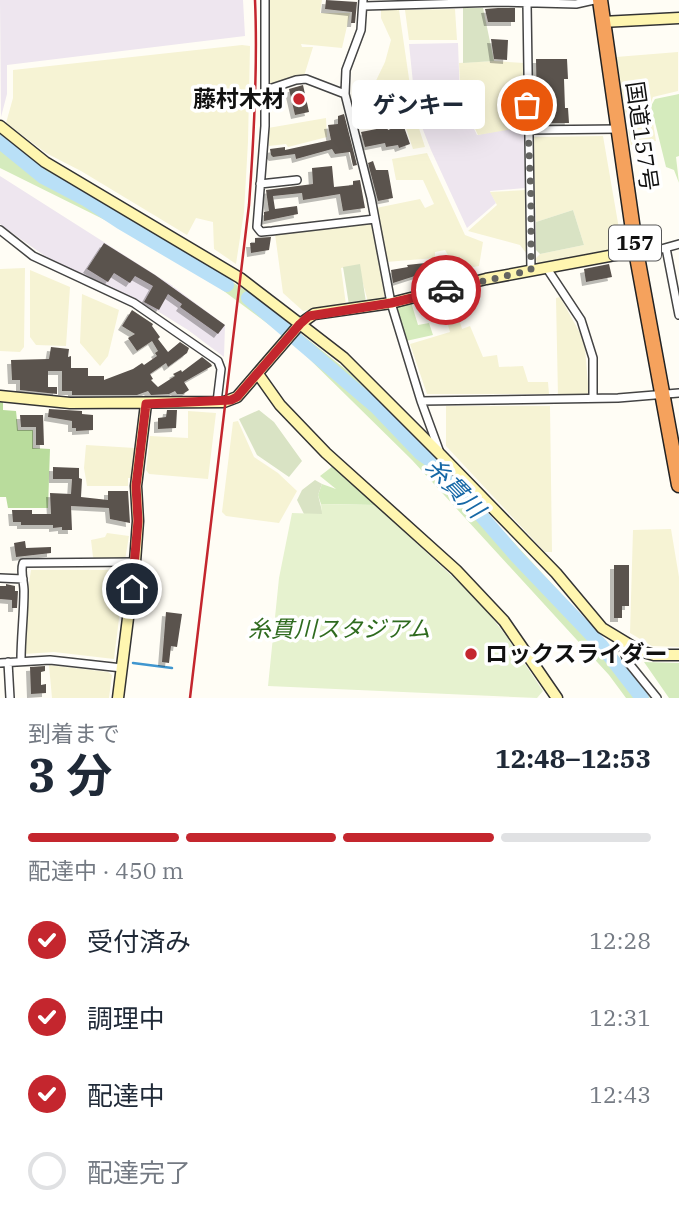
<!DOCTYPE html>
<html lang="ja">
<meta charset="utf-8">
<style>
:root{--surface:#fff;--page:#f2f2f3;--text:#1f2937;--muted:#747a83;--line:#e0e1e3;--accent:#c4262e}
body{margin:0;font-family:"IBM Plex Serif","Noto Sans JP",serif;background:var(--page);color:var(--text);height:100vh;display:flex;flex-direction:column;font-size:26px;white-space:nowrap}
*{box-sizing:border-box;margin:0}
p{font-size:23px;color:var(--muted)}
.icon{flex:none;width:38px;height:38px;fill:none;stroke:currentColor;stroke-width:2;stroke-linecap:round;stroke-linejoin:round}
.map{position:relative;height:698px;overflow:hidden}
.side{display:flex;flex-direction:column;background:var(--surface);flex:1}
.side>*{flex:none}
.pin{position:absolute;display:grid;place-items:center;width:60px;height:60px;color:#fff;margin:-30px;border:4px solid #fff;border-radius:50%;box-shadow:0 2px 7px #0007}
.courier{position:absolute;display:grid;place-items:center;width:70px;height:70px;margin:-35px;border:5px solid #c4262e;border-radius:50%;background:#fff;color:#222;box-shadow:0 2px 9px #0007}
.bubble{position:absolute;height:49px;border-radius:7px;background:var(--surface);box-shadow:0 7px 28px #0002;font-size:23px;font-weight:700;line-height:49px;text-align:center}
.head em{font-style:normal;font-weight:700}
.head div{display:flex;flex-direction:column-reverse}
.head{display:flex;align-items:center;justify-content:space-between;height:119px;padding:0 28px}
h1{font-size:46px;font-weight:700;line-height:52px}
.bar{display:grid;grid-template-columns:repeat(4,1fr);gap:10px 7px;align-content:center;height:84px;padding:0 28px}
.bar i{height:9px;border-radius:5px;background:var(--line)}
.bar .selected{background:var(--accent)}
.bar p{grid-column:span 4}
ol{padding:0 28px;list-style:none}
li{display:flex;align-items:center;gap:21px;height:77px}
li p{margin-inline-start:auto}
li .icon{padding:7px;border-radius:50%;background:var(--accent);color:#fff;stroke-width:4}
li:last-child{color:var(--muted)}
li i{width:38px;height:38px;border:4px solid var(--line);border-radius:50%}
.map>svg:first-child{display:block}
.industrial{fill:#eee6ef}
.farmland{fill:#f6f3d4}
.green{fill:#d5ebbd}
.forest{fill:#b9dc9c}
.cemetery{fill:#d9e3c4}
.pitch{fill:#e6f2cf}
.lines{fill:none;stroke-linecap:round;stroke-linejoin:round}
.stream{stroke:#3f96cf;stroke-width:2.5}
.river{stroke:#b9e0f7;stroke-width:14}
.building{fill:#5a524d;filter:url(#shadow)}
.street-casing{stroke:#444;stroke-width:10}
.secondary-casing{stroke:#333;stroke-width:13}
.highway-casing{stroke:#222;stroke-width:17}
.street{stroke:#fff;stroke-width:7}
.secondary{stroke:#fff6b0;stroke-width:10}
.highway{stroke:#f5a25d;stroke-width:14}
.rail{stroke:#c4262e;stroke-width:2.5}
.done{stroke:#646461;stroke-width:7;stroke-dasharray:0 12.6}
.route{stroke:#c4262e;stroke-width:9}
.poi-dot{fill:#c4262e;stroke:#fff;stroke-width:2.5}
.labels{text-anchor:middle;stroke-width:7;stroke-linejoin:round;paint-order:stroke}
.shield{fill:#fff;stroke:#585858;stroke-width:2}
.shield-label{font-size:21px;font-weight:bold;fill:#111}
.poi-label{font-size:23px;font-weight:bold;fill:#111;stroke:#fff;text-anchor:end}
.street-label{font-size:23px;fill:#111;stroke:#fff}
.park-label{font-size:23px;font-style:italic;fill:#2f6b1f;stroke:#fff}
.water-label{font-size:24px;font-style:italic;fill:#1768a6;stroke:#fff}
</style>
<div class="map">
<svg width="679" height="698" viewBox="0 0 679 698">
<defs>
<filter id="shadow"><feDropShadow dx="-4" dy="4" stdDeviation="0" flood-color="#0004"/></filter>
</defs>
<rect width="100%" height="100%" fill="#fffdf5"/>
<path class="industrial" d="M0,0H243L245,36L7,65V94L1,117Z
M458,43L460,100L477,135L502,130H524L525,188L490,191L496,203L467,228L431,150L416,112L409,44Z
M0,176L173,286L172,289L174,287L225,325L224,357L188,330L159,312L45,256L5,228L0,224Z"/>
<path class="farmland" d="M270,0H322L320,13H350L342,48L301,44L302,47H313L304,76L269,84Z
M381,9L399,10L414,113L425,147L413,149L404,122L359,129L351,105L373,103L371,91L385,62L391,40L381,18Z
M455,9L457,40H409L405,10Z
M242,45L250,46L248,142L244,212L236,264L214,249L213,222L196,218L187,235L81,171L46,153L6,123L13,98V70Z
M678,52V91L653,97L650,105L656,141L631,145L616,57Z
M494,61L524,63L525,127L478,135L461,99L459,63Z
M326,118L327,137L288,147L286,144L269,146L268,128Z
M603,136L623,252L539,265L535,259L540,254L584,245L573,210L536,222L533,137Z
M427,153L465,235L483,242L479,266L457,270L445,250L435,252V258L386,262L376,208L420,199L425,208L434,204L423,180H396L392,159Z
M526,190L529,257L520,245L468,231L497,205L490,192Z
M372,223L385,299L368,302L358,265L341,268L346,305L303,311L283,293L275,234Z
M25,268L24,347L20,352L0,351V269Z
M30,270L70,287L66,346L36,345L30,337Z
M451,292L462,329L470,326L483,357L497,355L499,367L523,366L528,382H548L549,394H427L410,344L450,332L439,295Z
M82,294L119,310L108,356L100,366L80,343Z
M560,297L580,333L585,348L589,396L558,397L556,298Z
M446,406H550L552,552H545L446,446Z
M188,411L216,413L208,479L149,474L146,470L150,436L188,438Z
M238,421L254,457L278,473L297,491L279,523L226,516L222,512L233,422Z
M86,445L135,448L133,478H128V486H87L84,468Z
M671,529L679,577V647L652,646L630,633L633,530Z
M107,533L129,536L125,560H96L93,557L91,540L105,537Z
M31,570H125L114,659L54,652L24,654L23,622Z
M49,665L108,672L112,675L109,698H52Z"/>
<path class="green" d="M679,94V156L676,157L679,183L674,170L666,167L651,106L655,99Z
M0,132L38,165L175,245L251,294L349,372L443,466L614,651L650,698H626L609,675L412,460L291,341L213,283L171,258L115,225L0,168Z
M411,302L418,325L429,323L433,335L406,341L396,307Z
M333,466L375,505L321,504L318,495L322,484L336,489L320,476Z
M644,662L679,663V698H669Z"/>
<path class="forest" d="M0,397H3V410L16,411L18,430H33V448L50,449L48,508H8L6,497H0Z"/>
<path class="cemetery" d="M463,8H483L494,61L463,63Z
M573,210L584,245L540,254L536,250V222Z
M360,264L366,302L349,305L343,267Z
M259,410L274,422L302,461L289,477L257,455L239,419Z
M315,480L322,484L318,495L323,515L304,514L297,500L302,490Z"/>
<path class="pitch" d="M321,504L375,505L479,601L507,637L543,691L537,698L268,686L279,578L292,513L322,514Z"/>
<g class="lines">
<path class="stream" d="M133,663L172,668"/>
<path class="river" d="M0,142L43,177L85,199L120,222L227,285
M248,298L376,407L420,453L437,465L517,557L601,645L642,698"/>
</g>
<path class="building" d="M326,0L357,2L355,23H351L352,12L325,9Z
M498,8H515V22H488L485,9Z
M491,39L508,40L507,60L494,59Z
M536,59H567L568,79H564L565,108H568L569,123H543L542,112H537Z
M303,85L309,112L295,115L289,89Z
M344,114L357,165L353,166L350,152L335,154L332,149L296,159L295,154L273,157L271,155L270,149L285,147V150L331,140L328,125L338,124V116Z
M403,124L410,144L399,148L398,145L386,147L385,143L365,147L361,132L387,127L388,130Z
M373,161L376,170H388L393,198L378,201L368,163Z
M332,166L334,187L353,185V181L360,180L365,208L343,211L340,194L303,200L302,193L273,196L275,209L297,206L298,214L264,221V212L269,211L266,190L313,184L312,168Z
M271,237L269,250L251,253L250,243H255V238Z
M104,243L155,275L225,325L218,334L180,307L182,304L168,294L159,310L144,302L153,286L135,276L130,283L114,273L108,282L87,269Z
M444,261L445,271L424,274V282H418V275L393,283L391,270L408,267L407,265Z
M609,264L612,277L586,282L584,269Z
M132,310L153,324L152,326L160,337L158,339L168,352L180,342L189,348L187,353L168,367L166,363L150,374L153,379L151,380L158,387L175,376L173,374L181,370L182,372L202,357L211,364L212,366L184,382L189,390L183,394H177L175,391L169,394L151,395L148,391L137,395H72V391H62V371H48V387H57V394L20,390V380H12L11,360L49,359L51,347L69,349L68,357L71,356V368H88V376H104V380L133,369L142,363L144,365L157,356L155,353L158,351L152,341L137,351L128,338L135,334L122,326Z
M49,409L82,411V414L93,415V430L76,431V428H72V421L48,417Z
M167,410H177L176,428L158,429V418L166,417Z
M20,415H43L44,445H36V427H21Z
M53,467L79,468V478L82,479L81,497L108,500V491H128L130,523L110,519L109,508L71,506L72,530H62V527L53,528V525H21V522H13L12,510H32V514H51L50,493L71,494L72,479H53Z
M25,541L26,548L51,547V553L16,557L14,543Z
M614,565H629V606H622V618H614Z
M6,584L15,586V591H18L17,608H12V600L0,599V586H6Z
M166,612L182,614L177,647L171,646L169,663L162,662Z
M45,666V671L41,672V685L46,684V693L31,694L30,667Z"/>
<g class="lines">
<g class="street-casing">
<path id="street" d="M265,0V126L257,227L261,232L272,231L375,219
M363,0L361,30L346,70L345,94L371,198L391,303L421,401
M527,4L531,270
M364,6L501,2L576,4L594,0
M266,90L296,80L306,79L345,94
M527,130L619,129
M260,184L297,180
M0,230L33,256L134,303L218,361L221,369L217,402
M666,248L679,315
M636,251H654L679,244
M546,267L581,320L593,358V398
M439,450L421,401L618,398L679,393
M0,578L23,579
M620,640L627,661L657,698
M21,660C21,637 24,614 24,591C24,581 20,572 23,563L135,562
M8,662L10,698
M0,663L50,660L122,668"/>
</g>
<g class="secondary-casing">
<path id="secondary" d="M602,22L679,18
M0,126L45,162L240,278L300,324L344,358L441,455L556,573L602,628L640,651L654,655H679
M258,374L280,405L326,453L456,570L504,621L557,698
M0,396L70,403L224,402L237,397L300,324L314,314L391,303L486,279L636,251
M118,698L135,562L138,521L136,486L146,404"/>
</g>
<g class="highway-casing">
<path id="highway" d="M600,0L636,251L679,485"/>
</g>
<use href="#street" class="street"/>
<use href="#secondary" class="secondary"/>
<use href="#highway" class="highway"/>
<path class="rail" d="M190,698L249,205C254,137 258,68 255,0"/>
</g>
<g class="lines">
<path class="done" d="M446,290L531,270V196L527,105"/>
<path class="route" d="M132,589L138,521L136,486L146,404L231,400L237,397L300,324L309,316L391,303L446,290"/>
</g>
<g class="poi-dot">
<circle cx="299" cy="99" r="7"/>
<circle cx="471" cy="654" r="7"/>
</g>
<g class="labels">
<rect class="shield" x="609" y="225.5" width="52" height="35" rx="5"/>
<g class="shield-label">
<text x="635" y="250">157</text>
</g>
<g class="poi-label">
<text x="285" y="107">藤村木材</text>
<text x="485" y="662" text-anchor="start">ロックスライダー</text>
</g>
<g class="street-label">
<text transform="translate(642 136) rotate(82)" y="8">国道157号</text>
</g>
<g class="park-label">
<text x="339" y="637">糸貫川スタジアム</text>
</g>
<g class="water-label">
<text transform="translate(455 488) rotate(46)" y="8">糸貫川</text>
</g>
</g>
</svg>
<div class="pin" style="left:527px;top:105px;background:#ea580c"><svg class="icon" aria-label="bag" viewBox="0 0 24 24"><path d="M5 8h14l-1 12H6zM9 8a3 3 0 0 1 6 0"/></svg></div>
<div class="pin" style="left:132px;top:589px;background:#1f2937"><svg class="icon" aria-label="home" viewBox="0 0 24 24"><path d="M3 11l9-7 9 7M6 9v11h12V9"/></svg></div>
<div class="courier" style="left:446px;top:290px"><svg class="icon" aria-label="car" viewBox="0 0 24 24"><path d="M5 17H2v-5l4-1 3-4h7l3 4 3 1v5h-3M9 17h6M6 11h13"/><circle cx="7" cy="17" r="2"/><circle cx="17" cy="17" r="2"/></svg></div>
<div class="bubble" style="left:352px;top:80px;width:133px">ゲンキー</div>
</div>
<section class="side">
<div class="head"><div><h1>3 分</h1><p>到着まで</p></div><em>12:48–12:53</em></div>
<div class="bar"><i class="selected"></i><i class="selected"></i><i class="selected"></i><i></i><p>配達中 · 450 m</p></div>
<ol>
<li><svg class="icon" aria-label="check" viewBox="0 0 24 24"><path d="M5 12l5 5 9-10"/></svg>受付済み<p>12:28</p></li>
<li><svg class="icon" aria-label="check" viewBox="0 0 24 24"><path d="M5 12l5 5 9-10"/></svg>調理中<p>12:31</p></li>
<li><svg class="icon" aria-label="check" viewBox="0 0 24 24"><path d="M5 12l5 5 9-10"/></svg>配達中<p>12:43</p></li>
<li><i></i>配達完了</li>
</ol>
</section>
